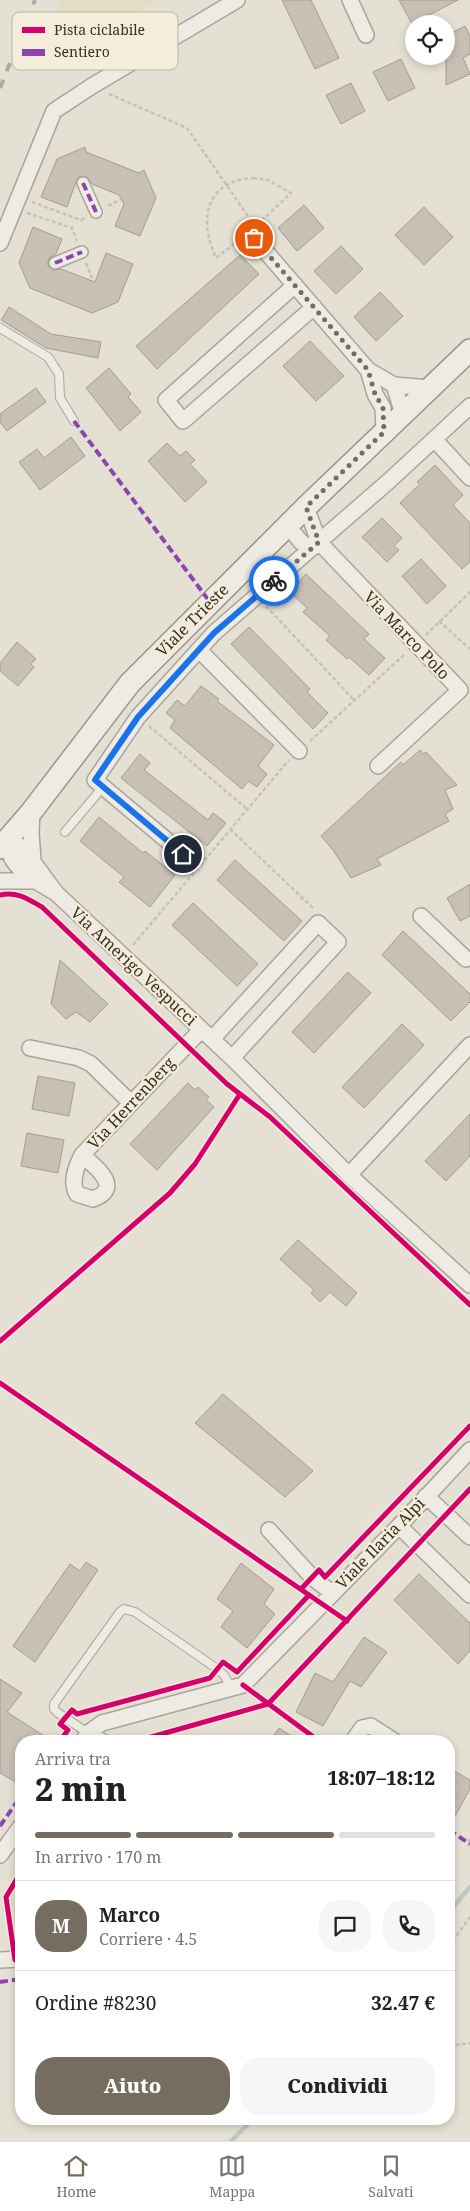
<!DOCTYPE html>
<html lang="it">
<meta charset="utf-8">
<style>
:root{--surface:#fff;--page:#f6f6f6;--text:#222;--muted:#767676;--line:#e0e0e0;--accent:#766d61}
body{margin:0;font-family:"Noto Serif",serif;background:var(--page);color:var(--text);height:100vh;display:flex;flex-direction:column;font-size:19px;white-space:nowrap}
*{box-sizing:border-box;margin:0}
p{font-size:16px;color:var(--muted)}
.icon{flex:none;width:28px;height:28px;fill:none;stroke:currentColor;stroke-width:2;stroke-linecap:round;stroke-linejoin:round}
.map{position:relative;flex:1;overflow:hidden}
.details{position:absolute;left:15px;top:1735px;width:440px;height:390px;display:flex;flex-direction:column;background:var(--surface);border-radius:20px;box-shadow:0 2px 8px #0003}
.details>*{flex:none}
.tools{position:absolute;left:405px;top:15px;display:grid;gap:10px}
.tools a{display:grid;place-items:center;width:50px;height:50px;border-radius:50%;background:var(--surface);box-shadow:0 2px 8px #0003;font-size:25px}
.pin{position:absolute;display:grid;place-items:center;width:42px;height:42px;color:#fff;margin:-21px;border:2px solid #fff;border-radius:50%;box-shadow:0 1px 5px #0007}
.courier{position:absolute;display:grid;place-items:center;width:50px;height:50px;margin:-25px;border:4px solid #1a73e8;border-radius:50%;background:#fff;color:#222;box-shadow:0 1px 6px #0007}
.head em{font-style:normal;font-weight:800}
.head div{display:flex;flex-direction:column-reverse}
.head{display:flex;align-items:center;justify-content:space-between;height:85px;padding:0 20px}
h1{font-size:32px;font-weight:800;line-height:38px}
.bar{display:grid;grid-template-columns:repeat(4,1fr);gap:8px 5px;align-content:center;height:60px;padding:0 20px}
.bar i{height:6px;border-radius:4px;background:var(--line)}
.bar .on{background:var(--accent)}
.bar p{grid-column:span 4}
.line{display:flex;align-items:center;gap:12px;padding:0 20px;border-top:1px solid var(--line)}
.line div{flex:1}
.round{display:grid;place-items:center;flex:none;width:52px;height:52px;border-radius:20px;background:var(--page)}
.cta{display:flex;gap:10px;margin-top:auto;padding:10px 20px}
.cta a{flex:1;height:58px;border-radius:20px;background:var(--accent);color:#fff;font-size:20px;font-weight:800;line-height:58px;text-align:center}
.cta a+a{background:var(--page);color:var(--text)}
.tab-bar{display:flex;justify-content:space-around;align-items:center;height:70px;border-top:1px solid var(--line);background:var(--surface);font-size:14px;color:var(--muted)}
.tab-bar a{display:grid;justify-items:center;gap:2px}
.tab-bar .on{color:var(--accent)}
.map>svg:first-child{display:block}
.farmland{fill:#e2dec5}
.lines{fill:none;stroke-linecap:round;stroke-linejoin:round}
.stream{stroke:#bccac2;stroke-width:4.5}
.building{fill:#c8c0b4;stroke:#a59c92}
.service-casing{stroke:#aaa59b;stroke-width:10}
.pedestrian-casing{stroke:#aaa59b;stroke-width:14}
.minor-casing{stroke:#aaa59b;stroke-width:18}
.secondary-casing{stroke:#9a958b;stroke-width:24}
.path{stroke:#c6c2ba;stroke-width:2.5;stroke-dasharray:4 2.5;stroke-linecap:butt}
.service{stroke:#edebe3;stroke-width:8}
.pedestrian{stroke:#edebe3;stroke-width:11}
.minor{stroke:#edebe3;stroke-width:15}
.secondary{stroke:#edebe3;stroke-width:21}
.rail{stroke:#adaaa3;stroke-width:4;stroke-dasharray:9 9;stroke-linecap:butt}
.quiet{stroke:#8e44ad;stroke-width:4;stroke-dasharray:8 4;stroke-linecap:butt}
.cycleway-casing{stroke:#f4edda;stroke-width:8}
.cycleway{stroke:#d6006c;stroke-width:5}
.done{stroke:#766d61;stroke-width:5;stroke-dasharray:0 9}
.route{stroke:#1a73e8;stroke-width:6}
.labels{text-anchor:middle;stroke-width:4.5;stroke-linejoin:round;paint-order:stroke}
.street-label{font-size:16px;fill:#3a2f23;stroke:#f4edda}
.key{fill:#f4edda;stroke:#bcb4a3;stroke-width:1}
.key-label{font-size:14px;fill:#3a2f23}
</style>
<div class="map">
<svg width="470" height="2141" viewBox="0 0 470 2141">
<rect width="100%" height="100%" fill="#e4e0d3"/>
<path class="farmland" d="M61,0H157L76,49L62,33L57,8Z"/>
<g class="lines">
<path class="stream" d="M449,1912L470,1887
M231,2141L253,2119"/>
</g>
<path class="building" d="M282,0H311L339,58L315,69Z
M399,0H458L412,24Z
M465,26L470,36V54L463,58L470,74L446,85V36Z
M401,59L415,88L388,101L373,72Z
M351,83L365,111L341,124L326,95Z
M85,147L86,152L139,173L144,170L156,198L140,236L115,226L124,204L119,195L92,184L87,177L80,176L77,179L67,207L41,197L57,159Z
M304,205L324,228L297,251L278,228Z
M424,207L453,237L424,265L395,235Z
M33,227L62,239L56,254L49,258L48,262V266L54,270L61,269L95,282L106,253L133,264L118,302L92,313L30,288L19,263Z
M341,246L363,269L336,294L314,271Z
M240,255L259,274L157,369L136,346Z
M380,292L403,316L376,341L354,317Z
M9,307L51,334L101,342L98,358L46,348L1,320Z
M310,341L344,376L316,401L283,366Z
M109,368L131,394L128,397L141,412L120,431L86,388Z
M36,388L46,402L7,431L0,422V414Z
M71,437L85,456L40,490L19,462L37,449L44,458Z
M167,443L180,456L186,451L195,460L190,464L207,482L185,502L148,461Z
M435,465L463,495L453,505L470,523V562L462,569L400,503L420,484L417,482Z
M382,518L402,538L394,546L399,550L387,562L362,537Z
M421,559L446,586L427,604L402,576Z
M306,574L369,634L364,639L385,658L369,675L349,657L347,659L326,640L330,636L303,612L307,608L290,592Z
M249,627L310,689L307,692L328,713L313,729L231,644Z
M17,642L36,659L31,664L34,667L18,686L0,671V663Z
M201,686L219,699L217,701L274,745L258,766L267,774L257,787L248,781L242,789L170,728L175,720L166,713L177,700L185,706Z
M420,750L423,754L426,752L457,785L445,790L453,809L445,814L449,821L377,859L381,865L351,878L333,850L321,836L401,762L403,765Z
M140,754L150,763L144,770L208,820L213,813L226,823L207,846L121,778Z
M99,817L143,853L145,851L175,875L150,907L119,882L124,877L80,841Z
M235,860L302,921L284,941L217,880Z
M470,884V916L460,921L447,898Z
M193,903L258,964L237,986L172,925Z
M403,931L470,994V1002L451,1021L382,955Z
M60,960L108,1004L90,1022L76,1012L66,1019L51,1004Z
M348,972L371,993L314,1053L292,1032Z
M402,1024L424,1045L364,1108L342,1087Z
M38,1076L75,1083L69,1116L32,1109Z
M188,1083L195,1090L198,1087L209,1097L206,1100L214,1107L157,1170L130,1144Z
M470,1114V1156L446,1181L425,1161Z
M27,1133L64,1140L58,1173L21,1166Z
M298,1240L357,1293L346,1306L330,1292L320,1302L311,1293L314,1290L280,1259Z
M223,1394L313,1471L285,1497L195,1423Z
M86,1562L98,1570L35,1662L13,1646L70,1564L80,1571Z
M241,1563L274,1589L264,1604L275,1614L247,1648L221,1627L233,1611L217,1599Z
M419,1574L470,1623V1651L458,1664L394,1600Z
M364,1637L387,1652L361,1687L350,1681L323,1726L296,1712L315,1673L333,1682Z
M0,1679L22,1693L7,1712L52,1741H21V1785L0,1773Z
M279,1728L299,1741H270Z
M449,1768L470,1780V1789L449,1827Z"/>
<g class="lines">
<g class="service-casing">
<path id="service" d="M0,328L48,357L59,374L60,398L74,421
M65,832L103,787
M88,1733L58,1713L54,1709V1704L120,1612L124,1609L135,1612L213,1666L224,1675L232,1689"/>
</g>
<g class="pedestrian-casing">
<path id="pedestrian" d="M83,183L96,212
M55,263L82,252"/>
</g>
<g class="minor-casing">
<path id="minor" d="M350,0L366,35
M255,227L254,238L368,370L394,385L430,388
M0,243L54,111L92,86L237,0
M295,285L166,400L183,421L314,307
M368,370L375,394L383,408L384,432
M394,385L403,414
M434,439L470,478
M306,507L319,542L460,690L378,766
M288,526L301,542L311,548
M199,650L299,751
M32,811L31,833L33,860
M183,854L95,780L138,717L214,633L390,480L470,406
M0,881H35
M56,893C35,881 7,867 7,840L22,847L56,893L232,1058L349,1175L470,1285
M421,916L466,959
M212,1039L318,923L338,942L232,1058
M30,1048L79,1058L91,1064L130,1102
M82,1155C95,1166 124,1188 93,1199L77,1194C70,1182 76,1167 82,1155L201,1030
M349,1175L470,1045
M426,1496L470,1537
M399,1526L470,1595
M269,1530L312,1577L332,1593
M88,1733L101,1741
M83,1741L88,1733L102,1723L243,1685L399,1526L470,1450
M353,1741L362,1728L371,1726L394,1741
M0,1855L21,1826
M0,1960L21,1959"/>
</g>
<g class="secondary-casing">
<path id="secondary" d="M0,848L32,811L130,683L306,507L470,350"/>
</g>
<path class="path" d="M109,94L187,128L248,216
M253,178L268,180L291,193L255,227L216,258C199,221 204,181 253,178Z
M32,202L81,220L85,218
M108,206L121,199
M27,213L72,228L77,241
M86,263L92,278
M266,606L354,700
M439,621L470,649
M426,635L470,592
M149,726L247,809
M310,741L405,654
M230,829L314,909
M133,945L289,760
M468,1842L470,1839
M21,1897V1917
M449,1946L470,1917
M449,2046L470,2043"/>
<use href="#service" class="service"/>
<use href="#pedestrian" class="pedestrian"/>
<use href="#minor" class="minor"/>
<use href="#secondary" class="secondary"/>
<path class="rail" d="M0,88L35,0"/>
<path class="quiet" d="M83,183L96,212
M55,263L82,252
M74,421L210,602
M0,1826L21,1796
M449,1830L470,1844
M0,1982L21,1979"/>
<g class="cycleway-casing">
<path id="cycleway" d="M0,895C17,891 28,899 42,907L227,1084L270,1117L470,1305
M0,1341L170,1193L195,1164L240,1094
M0,1383L347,1621
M301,1589L319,1570L325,1577L470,1426
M243,1685L319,1741
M60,1741L68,1730L60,1724L72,1710L77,1714L210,1678L223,1662L237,1672L309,1595
M137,1741L268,1704L470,1489
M15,1960L6,1897L21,1872"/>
</g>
<use href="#cycleway" class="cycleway"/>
</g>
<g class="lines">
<path class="done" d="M254,238L368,370L375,394L383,408L384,432L306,507L319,542L274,581"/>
<path class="route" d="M183,854L95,780L138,717L214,633L274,581"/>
</g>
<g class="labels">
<g class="street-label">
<text transform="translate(192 620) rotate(-45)" y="6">Viale Trieste</text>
<text transform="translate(407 635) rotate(46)" y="6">Via Marco Polo</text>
<text transform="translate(134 966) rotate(43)" y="6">Via Amerigo Vespucci</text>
<text transform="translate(131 1103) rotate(-47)" y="6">Via Herrenberg</text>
<text transform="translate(380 1543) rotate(-46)" y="6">Viale Ilaria Alpi</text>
</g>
</g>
<rect x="12" y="12" width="166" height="58" rx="8" class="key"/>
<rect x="22" y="27" width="23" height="6" fill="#d6006c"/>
<rect x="22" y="49" width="23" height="7" fill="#8e44ad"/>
<g class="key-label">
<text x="54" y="35">Pista ciclabile</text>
<text x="54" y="57">Sentiero</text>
</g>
</svg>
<div class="tools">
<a><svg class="icon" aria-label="locate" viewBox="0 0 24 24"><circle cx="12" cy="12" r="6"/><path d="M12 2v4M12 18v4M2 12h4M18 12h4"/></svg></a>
</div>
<div class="pin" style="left:254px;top:238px;background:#ea580c"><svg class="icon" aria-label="bag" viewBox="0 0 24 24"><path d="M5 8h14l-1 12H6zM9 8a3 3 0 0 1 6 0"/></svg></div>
<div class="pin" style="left:183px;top:854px;background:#1f2937"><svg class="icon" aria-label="home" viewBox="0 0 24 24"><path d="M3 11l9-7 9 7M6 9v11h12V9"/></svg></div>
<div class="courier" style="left:274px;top:581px"><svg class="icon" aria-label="bike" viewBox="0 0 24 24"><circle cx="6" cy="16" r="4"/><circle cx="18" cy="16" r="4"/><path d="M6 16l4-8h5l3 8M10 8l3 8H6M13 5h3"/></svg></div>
<section class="details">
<div class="head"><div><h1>2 min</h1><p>Arriva tra</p></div><em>18:07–18:12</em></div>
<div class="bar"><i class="on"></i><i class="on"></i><i class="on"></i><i></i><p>In arrivo · 170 m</p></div>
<div class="line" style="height:90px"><b class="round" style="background:var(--accent);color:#fff">M</b><div><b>Marco</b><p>Corriere · 4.5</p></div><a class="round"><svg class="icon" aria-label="chat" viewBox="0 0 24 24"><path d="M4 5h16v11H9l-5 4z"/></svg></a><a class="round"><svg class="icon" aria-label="phone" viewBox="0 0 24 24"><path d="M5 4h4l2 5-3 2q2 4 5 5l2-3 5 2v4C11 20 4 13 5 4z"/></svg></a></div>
<div class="line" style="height:65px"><div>Ordine #8230</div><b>32.47 €</b></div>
<div class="cta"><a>Aiuto</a><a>Condividi</a></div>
</section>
</div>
<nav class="tab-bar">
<a class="on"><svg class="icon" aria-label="home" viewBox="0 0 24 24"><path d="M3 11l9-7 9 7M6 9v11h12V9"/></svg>Home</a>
<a><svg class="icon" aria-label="map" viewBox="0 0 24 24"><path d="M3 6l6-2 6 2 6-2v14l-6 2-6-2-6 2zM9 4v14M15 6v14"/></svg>Mappa</a>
<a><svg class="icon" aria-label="saved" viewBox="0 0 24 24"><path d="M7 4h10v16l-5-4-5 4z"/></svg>Salvati</a>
</nav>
